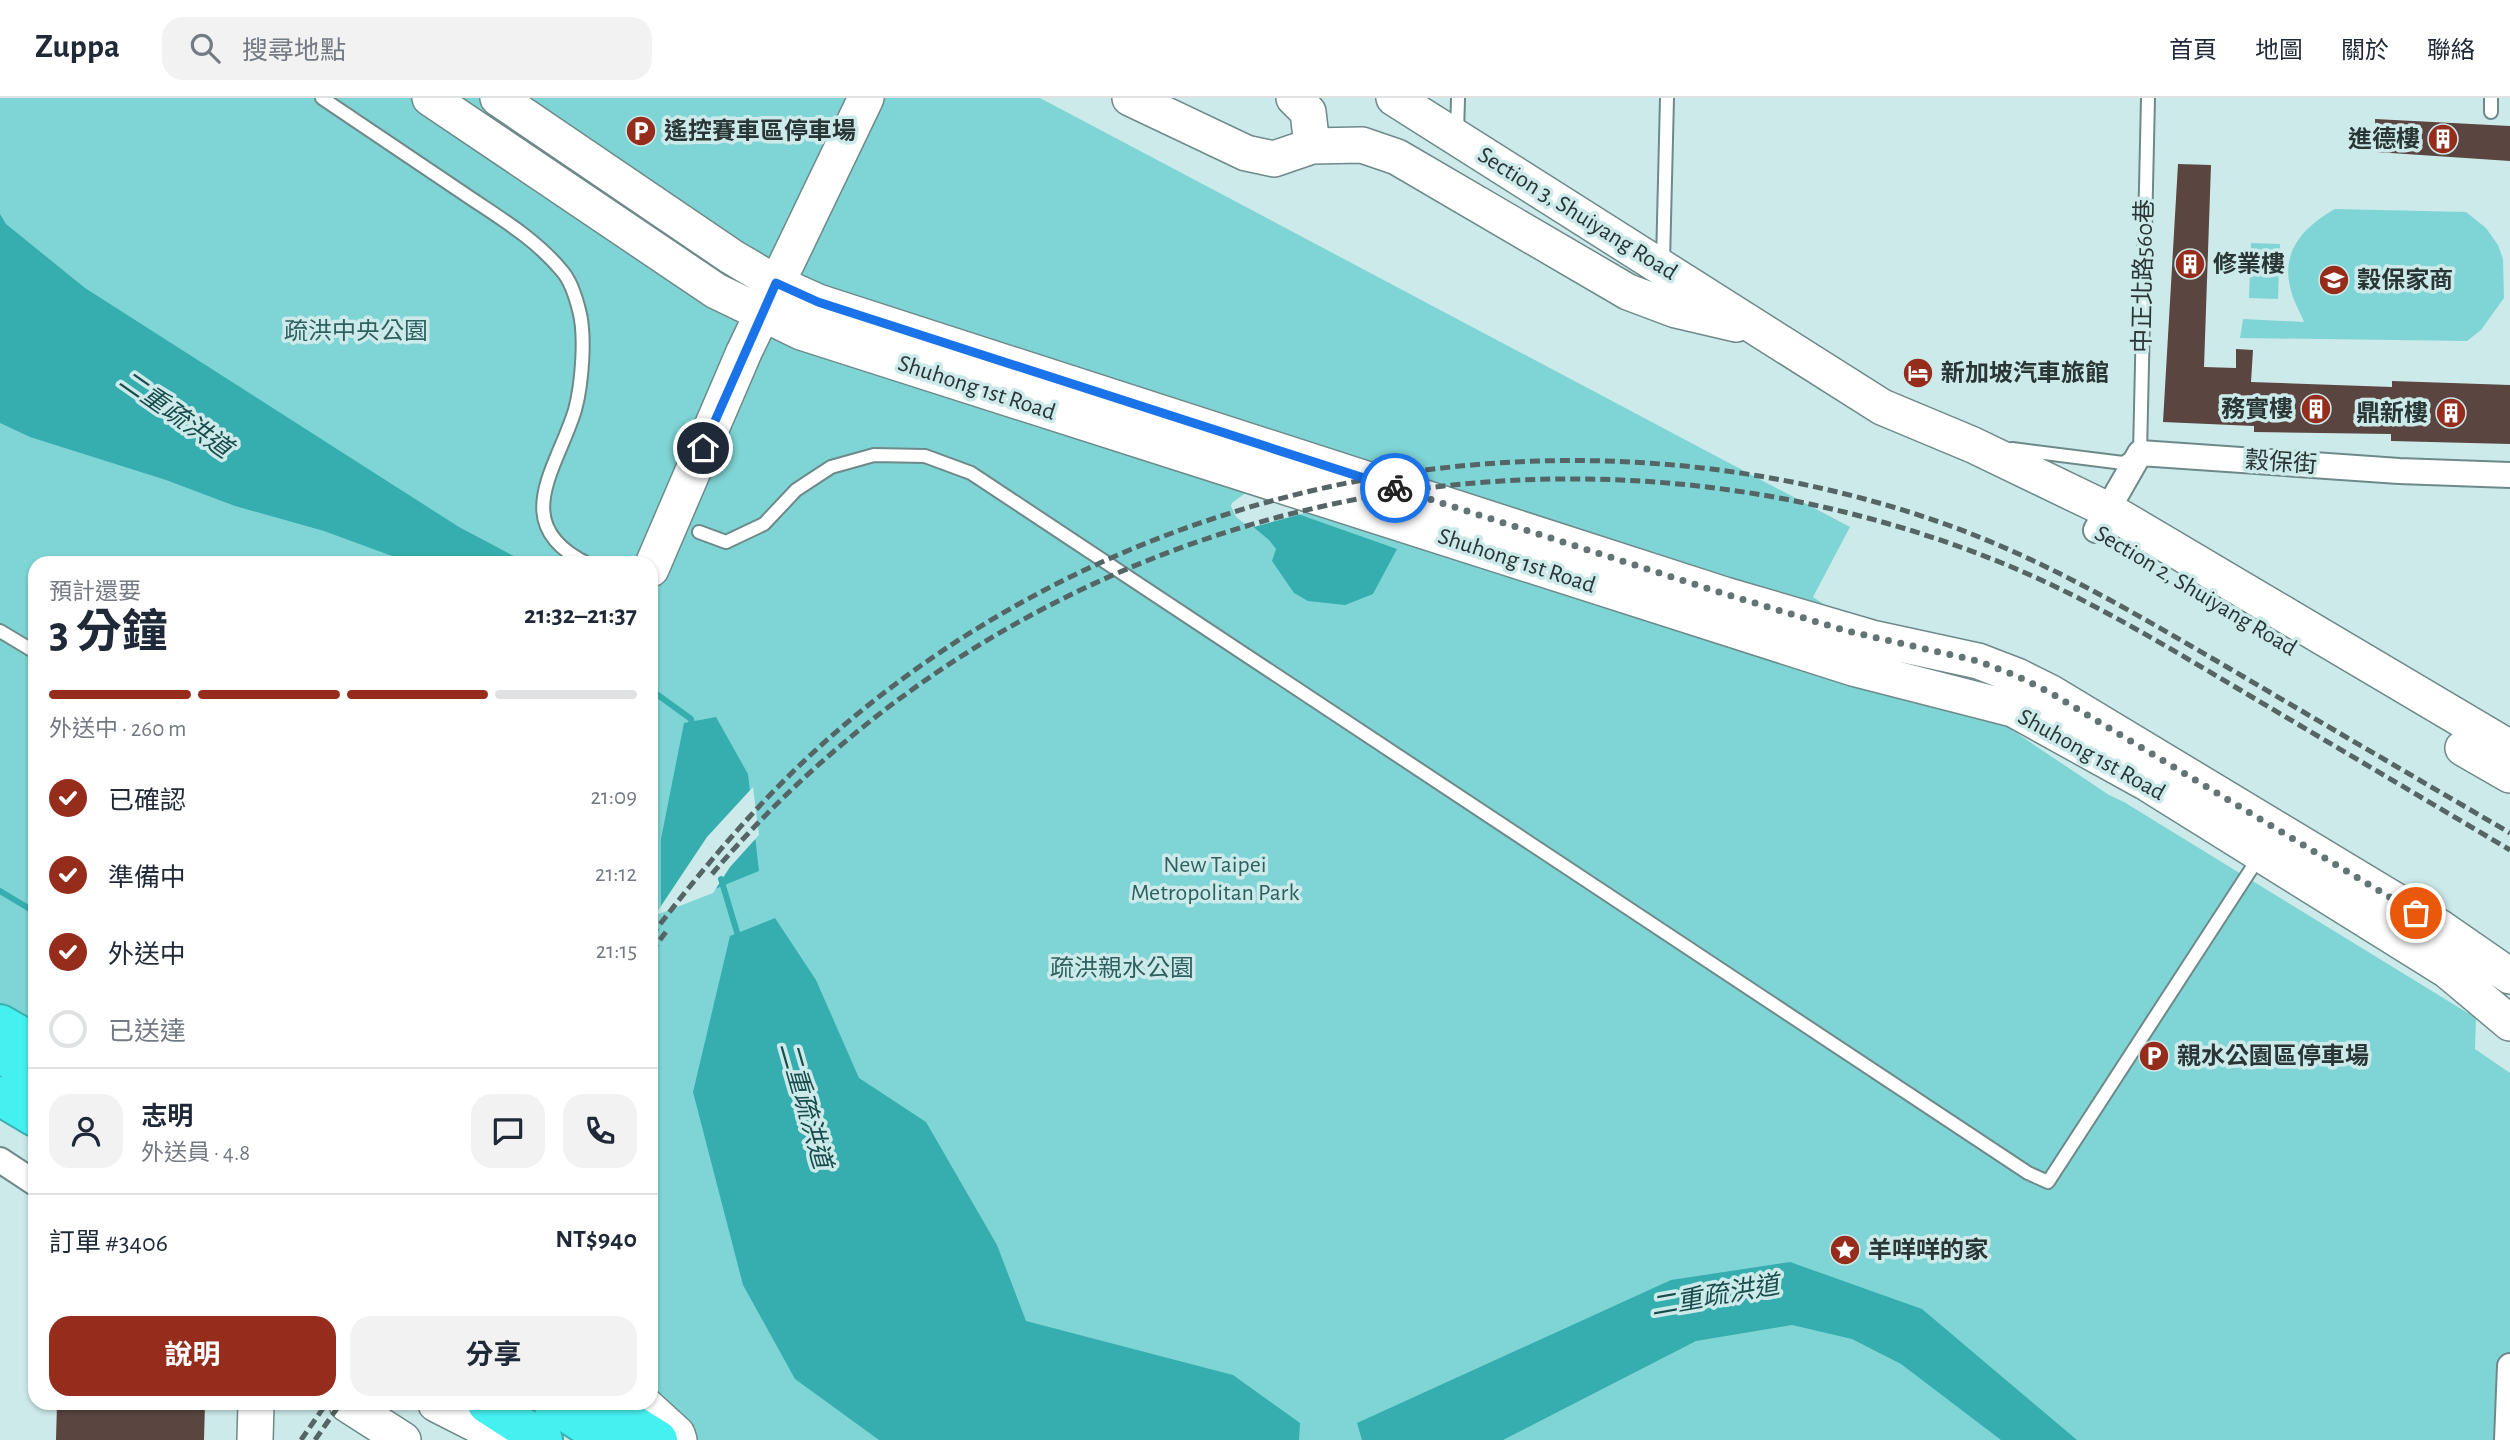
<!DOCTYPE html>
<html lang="zh-TW">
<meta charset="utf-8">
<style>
:root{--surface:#fff;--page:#f2f2f3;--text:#1f2937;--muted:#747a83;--line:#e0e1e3;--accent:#962c1b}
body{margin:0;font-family:"Alegreya Sans","Noto Sans TC",sans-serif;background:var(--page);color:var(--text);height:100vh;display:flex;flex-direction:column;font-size:26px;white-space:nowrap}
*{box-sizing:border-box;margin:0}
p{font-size:23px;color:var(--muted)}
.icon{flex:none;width:38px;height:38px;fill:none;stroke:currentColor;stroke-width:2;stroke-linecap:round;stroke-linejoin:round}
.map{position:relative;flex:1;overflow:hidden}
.sheet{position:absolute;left:28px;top:458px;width:630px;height:854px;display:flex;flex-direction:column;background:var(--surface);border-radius:21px;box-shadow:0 2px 5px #0004}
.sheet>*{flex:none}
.pin{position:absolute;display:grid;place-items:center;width:60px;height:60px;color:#fff;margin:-30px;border:4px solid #fff;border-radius:50%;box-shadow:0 2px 7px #0007}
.courier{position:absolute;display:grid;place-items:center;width:70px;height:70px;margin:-35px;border:5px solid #1a73e8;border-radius:50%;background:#fff;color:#222;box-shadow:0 2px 9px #0007}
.head em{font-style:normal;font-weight:700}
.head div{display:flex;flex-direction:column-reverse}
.head{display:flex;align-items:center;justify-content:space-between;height:119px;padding:0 21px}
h1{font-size:46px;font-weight:700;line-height:52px}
.bar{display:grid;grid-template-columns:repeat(4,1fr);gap:10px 7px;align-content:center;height:84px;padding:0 21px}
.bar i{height:9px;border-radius:5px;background:var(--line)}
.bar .on{background:var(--accent)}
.bar p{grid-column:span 4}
.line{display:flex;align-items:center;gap:18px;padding:0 21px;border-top:2px solid var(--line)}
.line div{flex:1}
.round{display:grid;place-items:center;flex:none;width:74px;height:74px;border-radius:21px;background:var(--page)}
ol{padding:0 21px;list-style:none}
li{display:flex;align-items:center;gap:21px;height:77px}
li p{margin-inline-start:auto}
li .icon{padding:7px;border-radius:50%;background:var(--accent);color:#fff;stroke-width:4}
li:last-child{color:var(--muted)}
li i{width:38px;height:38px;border:4px solid var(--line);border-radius:50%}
.action{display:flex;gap:14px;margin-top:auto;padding:14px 21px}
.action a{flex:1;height:80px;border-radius:21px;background:var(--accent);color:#fff;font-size:28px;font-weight:700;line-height:80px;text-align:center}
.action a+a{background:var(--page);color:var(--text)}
header{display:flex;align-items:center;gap:42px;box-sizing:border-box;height:98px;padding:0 35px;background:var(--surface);border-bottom:2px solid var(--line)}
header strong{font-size:33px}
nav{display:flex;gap:38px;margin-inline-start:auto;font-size:24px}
.search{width:490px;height:63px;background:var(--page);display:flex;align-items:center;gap:18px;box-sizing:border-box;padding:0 24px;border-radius:21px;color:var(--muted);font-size:26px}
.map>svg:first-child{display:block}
.green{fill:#7fd5d5}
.water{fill:#36aeaf}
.pier{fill:#cdeaea}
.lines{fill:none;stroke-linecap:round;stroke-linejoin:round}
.stream{stroke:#36aeaf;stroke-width:6}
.building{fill:#5a4540}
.lane-casing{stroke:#6e8989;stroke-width:16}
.street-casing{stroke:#6e8989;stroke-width:28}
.secondary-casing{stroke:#6e8989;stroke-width:38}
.highway-casing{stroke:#3cafaf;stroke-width:42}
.lane{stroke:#fff;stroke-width:12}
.street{stroke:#fff;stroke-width:24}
.secondary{stroke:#fff;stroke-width:35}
.highway{stroke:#45f0f1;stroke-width:38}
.rail{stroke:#556565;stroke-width:5;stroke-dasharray:10 5;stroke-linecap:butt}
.done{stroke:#637474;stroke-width:7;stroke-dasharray:0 12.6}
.route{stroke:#1a73e8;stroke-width:9}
.labels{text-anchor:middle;stroke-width:7;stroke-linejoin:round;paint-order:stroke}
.poi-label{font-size:24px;font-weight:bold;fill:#2a3535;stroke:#cdeaea;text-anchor:start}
.street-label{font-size:24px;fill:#2a3535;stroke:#cdeaea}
.park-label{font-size:24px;fill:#2e6060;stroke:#cdeaea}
.water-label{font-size:26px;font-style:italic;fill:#194c4c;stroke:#cdeaea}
</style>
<header>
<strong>Zuppa</strong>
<div class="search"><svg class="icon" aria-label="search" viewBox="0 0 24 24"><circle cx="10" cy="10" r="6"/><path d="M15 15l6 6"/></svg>搜尋地點</div>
<nav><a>首頁</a><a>地圖</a><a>關於</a><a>聯絡</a></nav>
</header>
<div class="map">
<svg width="2510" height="1342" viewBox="0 0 2510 1342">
<rect width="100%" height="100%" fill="#cdeaea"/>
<path class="green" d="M0,0H1040L1850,429L1813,499L2109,697L2124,704L2476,920L2475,951L2510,975V1342H650L651,466H35V959L0,937Z
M2335,111L2466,114L2486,130L2498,147L2503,161L2504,200L2481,232L2467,243L2240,240L2243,221L2304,224C2301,216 2296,208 2293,199C2278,157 2300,131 2335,111Z
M2251,145L2280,146L2278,201L2249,200Z"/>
<path class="water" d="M0,116L6,126L85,190L459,429L527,465H411L324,433L235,408L166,382L30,339L0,325Z
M1247,398L1397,451L1373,496L1345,507L1308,503L1294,495L1272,463L1276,451L1269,442L1239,417Z
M716,619L748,676L759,773L661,813V741L684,625Z
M775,820L816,882L859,980L926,1024L997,1147L1026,1223L1233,1277L1300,1325L1299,1342H879L795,1281L743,1187L693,994L730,838Z
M1790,1164L1922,1211L2077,1342H2001L1901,1266L1852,1241L1792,1227L1696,1243L1503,1342H1362L1357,1325L1671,1182Z"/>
<path class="pier" d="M1247,394L1305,415L1250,430L1236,419L1231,408L1232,405Z
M753,689L759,737L730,769L713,795L659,816L657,814L707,739Z"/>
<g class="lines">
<path class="stream" d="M651,592L691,621L692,630
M721,781L739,841
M0,793L35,814"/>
</g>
<path class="building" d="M2375,21L2510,28V63L2376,54Z
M2178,66L2211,67L2204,269L2236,270V251L2253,252L2251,284L2392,289V283L2510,287V346L2391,343V336L2254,334V328L2163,324Z
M57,1306H205L204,1342H56Z"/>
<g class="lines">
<g class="lane-casing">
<path id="lane" d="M322,0C369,32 416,63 463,95C498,119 535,140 562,173C570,182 576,200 579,212C586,237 582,286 575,312C557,371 507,427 588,466
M2491,14V0
M1457,35L1458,0
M1663,164L1667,0
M2012,351L2123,365L2140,355L2148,0
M699,434L726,444L764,426L796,392L831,369L874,357L925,358L971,375L2028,1075L2048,1084L2259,759
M0,533L35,554"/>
</g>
<g class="street-casing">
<path id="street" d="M2096,432L2140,355L2399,373L2510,377
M0,1062L35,1085
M2507,1342L2510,1268"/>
</g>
<g class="secondary-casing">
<path id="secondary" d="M430,0L716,193L801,234L1853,570L2013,611L2145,684L2448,873L2510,925
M498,0L732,159L776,185L818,204L1725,497L1872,540L1978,563L2017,578L2051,595L2439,829L2510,878
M1130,0L1246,55L1274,61L1312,48L1308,14L1294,0
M1394,0L1882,309L1973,347L2108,412L2510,650
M1312,48L1362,47L1397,59L1628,194L1676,212L1736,226
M651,471L744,254L866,0
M2463,650L2510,677
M347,1306L403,1342
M436,1306L507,1342
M644,1306L677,1336L679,1342
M255,1342L256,1306"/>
</g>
<g class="highway-casing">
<path id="highway" d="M0,926L35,946
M0,955L35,977
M0,998L35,1019
M487,1306L543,1342
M553,1306L609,1342
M600,1306L658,1342"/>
</g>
<use href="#lane" class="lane"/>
<use href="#street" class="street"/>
<use href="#secondary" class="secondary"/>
<use href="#highway" class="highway"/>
<path class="rail" d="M712,776C1029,403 1550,282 2002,465C2086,499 2164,547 2242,593C2331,646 2421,699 2510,752
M651,838C709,762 770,690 843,628C1145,371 1572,294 1945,426C2046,462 2136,516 2227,569C2322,625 2416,680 2510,735
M651,854L668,831
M301,1342L326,1306
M315,1342L340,1306"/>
</g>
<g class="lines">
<path class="done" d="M1395,390L1725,496L1847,533L1978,563L2017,578L2051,595L2416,815"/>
<path class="route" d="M703,350L776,185L818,204L1395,390"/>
</g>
<defs>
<g id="parking-disc" transform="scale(1.575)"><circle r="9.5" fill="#962c1b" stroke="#cdeaea"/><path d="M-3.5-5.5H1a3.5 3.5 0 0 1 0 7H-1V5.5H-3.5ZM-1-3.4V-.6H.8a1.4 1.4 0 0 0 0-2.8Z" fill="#fff"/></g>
<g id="building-disc" transform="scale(1.575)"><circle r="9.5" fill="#962c1b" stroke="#cdeaea"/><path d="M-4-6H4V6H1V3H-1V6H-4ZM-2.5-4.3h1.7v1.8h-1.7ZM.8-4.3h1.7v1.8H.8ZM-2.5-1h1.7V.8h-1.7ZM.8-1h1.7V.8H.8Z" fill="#fff"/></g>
<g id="school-disc" transform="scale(1.575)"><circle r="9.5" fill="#962c1b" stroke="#cdeaea"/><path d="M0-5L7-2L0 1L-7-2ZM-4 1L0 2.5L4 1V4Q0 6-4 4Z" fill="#fff"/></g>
<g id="hotel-disc" transform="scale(1.575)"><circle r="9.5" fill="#962c1b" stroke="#cdeaea"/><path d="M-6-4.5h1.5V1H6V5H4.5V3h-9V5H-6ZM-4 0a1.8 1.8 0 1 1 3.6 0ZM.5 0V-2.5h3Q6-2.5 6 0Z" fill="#fff"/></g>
<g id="sight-disc" transform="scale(1.575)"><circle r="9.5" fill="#962c1b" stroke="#cdeaea"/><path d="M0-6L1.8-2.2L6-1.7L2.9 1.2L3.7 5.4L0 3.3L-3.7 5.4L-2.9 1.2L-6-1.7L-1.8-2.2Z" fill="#fff"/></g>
</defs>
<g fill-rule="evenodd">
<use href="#parking-disc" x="641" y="33"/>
<use href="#building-disc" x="2443" y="41"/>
<use href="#building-disc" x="2190" y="166"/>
<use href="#school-disc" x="2334" y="182"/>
<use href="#hotel-disc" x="1918" y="275"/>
<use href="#building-disc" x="2316" y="311"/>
<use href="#building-disc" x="2451" y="315"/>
<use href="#parking-disc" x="2154" y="958"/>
<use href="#sight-disc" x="1845" y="1152"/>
</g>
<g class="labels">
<g class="poi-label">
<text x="664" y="41">遙控賽車區停車場</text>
<text x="2420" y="49" text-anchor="end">進德樓</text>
<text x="2213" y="174">修業樓</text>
<text x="2357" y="190">穀保家商</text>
<text x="1941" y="283">新加坡汽車旅館</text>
<text x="2293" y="319" text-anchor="end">務實樓</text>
<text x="2428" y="323" text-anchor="end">鼎新樓</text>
<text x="2177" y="966">親水公園區停車場</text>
<text x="1868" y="1160">羊咩咩的家</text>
</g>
<g class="street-label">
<text transform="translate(1578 115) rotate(32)" y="8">Section 3, Shuiyang Road</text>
<text transform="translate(2143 178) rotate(-89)" y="8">中正北路560巷</text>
<text transform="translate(977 289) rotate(18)" y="8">Shuhong 1st Road</text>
<text transform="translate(2281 364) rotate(4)" y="8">穀保街</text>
<text transform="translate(1517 462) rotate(18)" y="8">Shuhong 1st Road</text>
<text transform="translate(2196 492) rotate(31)" y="8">Section 2, Shuiyang Road</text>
<text transform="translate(2092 656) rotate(29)" y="8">Shuhong 1st Road</text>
</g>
<g class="park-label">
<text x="356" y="241">疏洪中央公園</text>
<text x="1215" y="774">New Taipei<tspan x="1215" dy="28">Metropolitan Park</tspan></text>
<text x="1122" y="878">疏洪親水公園</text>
</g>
<g class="water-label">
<text transform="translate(176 316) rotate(35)" y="9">二重疏洪道</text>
<text transform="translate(806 1007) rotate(74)" y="9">二重疏洪道</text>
<text transform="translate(1715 1197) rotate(-10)" y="9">二重疏洪道</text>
</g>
</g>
</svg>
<div class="pin" style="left:2416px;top:815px;background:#ea580c"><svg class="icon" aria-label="bag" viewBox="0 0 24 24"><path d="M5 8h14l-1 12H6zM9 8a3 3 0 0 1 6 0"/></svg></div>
<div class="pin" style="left:703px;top:350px;background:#1f2937"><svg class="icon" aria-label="home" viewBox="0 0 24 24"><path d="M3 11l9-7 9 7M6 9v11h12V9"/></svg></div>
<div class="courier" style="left:1395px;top:390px"><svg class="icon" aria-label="bike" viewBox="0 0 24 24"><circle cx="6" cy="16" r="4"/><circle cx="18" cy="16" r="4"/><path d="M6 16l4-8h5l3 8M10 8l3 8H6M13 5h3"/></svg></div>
<section class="sheet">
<div class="head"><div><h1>3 分鐘</h1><p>預計還要</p></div><em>21:32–21:37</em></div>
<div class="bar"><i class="on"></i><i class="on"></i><i class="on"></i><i></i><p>外送中 · 260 m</p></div>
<ol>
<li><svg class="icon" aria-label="check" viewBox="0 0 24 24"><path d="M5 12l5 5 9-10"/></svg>已確認<p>21:09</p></li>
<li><svg class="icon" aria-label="check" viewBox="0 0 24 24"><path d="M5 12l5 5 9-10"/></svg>準備中<p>21:12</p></li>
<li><svg class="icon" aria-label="check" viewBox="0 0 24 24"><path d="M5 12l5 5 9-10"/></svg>外送中<p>21:15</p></li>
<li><i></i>已送達</li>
</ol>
<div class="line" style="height:126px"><a class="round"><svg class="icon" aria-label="person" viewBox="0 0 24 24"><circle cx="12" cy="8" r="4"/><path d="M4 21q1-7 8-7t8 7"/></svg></a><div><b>志明</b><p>外送員 · 4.8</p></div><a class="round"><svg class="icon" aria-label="chat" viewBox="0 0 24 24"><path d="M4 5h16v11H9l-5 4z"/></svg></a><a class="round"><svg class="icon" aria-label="phone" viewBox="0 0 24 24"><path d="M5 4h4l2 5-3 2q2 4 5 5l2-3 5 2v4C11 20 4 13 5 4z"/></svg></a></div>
<div class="line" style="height:91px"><div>訂單 #3406</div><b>NT$940</b></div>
<div class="action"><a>說明</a><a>分享</a></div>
</section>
</div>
